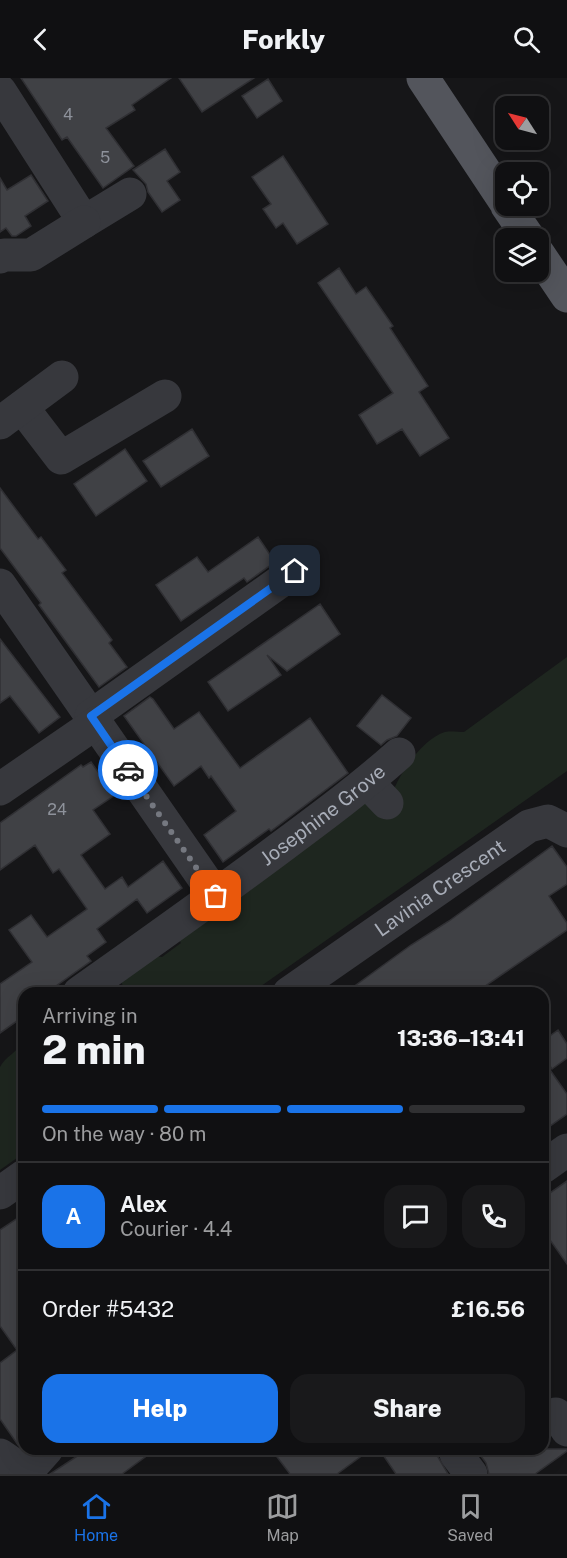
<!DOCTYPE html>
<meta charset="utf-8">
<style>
:root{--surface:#101012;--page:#19191b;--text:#f1f3f6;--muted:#9c9d9f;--line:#303032;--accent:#1a73e8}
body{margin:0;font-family:"Public Sans",sans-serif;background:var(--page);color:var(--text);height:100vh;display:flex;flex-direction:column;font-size:22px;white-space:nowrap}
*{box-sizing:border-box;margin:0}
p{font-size:20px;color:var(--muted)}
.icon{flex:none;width:33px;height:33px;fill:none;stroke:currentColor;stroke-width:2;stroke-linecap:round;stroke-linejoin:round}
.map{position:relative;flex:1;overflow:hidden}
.details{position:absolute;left:18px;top:909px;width:531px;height:468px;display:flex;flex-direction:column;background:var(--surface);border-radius:18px;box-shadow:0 6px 24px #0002,0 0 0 2px var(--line)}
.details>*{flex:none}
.needle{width:39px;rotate:306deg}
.buttons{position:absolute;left:495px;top:18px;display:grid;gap:12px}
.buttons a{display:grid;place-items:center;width:54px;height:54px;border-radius:12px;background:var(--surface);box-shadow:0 6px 24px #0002,0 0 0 2px var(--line);font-size:30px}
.pin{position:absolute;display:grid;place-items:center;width:51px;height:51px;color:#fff;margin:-26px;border-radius:12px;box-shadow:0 3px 9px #0006}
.courier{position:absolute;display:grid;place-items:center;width:60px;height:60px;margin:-30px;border:4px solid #1a73e8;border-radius:50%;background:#fff;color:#222;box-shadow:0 2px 8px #0007}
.headline em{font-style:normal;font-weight:800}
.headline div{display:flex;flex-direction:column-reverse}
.headline{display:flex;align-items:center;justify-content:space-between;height:102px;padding:0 24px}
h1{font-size:39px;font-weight:800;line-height:45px}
.bar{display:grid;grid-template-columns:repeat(4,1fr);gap:9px 6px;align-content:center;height:72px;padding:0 24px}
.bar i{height:8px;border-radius:4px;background:var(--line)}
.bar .on{background:var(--accent)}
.bar p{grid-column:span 4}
.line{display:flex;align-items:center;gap:15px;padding:0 24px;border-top:2px solid var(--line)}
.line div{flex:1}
.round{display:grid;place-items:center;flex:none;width:63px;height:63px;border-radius:18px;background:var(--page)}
.action{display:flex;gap:12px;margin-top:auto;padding:12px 24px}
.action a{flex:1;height:69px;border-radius:18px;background:var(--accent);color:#fff;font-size:24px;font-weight:800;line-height:69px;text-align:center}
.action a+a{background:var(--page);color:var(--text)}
header{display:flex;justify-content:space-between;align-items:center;height:78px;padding:0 24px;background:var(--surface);font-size:27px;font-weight:800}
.tab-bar{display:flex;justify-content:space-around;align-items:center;height:84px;border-top:2px solid var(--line);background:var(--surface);font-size:16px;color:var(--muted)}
.tab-bar a{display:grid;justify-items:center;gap:3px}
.tab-bar .on{color:var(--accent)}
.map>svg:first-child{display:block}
.green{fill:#1e261f}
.building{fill:#404145;stroke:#303034;stroke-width:1.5}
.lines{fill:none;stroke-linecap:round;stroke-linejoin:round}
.minor{stroke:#37383d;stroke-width:33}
.major{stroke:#53555c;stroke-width:33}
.done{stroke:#757880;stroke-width:6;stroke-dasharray:0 10.8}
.route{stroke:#1a73e8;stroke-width:8}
.labels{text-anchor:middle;stroke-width:6;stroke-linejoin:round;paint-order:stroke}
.number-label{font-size:16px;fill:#8e929b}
.street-label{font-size:20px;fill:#a8adb8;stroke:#111113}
</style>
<header><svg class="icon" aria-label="back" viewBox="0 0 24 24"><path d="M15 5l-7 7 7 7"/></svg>Forkly<svg class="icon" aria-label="search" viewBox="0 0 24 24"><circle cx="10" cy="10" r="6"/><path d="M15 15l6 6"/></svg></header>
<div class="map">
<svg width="567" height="1396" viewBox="0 0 567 1396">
<rect width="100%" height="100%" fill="#161618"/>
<path class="green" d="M567,579V693L251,915H126L119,899L148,877L162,879L181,865L178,861L365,724L393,714C400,694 424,660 445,654C451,653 458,654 464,654Z
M24,963V1075L0,1092V989C5,979 17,974 24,963Z"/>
<path class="building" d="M21,0H171L132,27L135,32L106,50L134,88L103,110L67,59L62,62Z
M179,0H254L202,34Z
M268,1L282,23L257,40L242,18Z
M165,71L180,94L167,103L180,122L162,134L148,114L146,106L133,92Z
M283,78L328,146L297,166L283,145L276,150L263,131L271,126L252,99Z
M31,97L48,123L25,138L31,148L16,158H12L6,150L0,154V100L7,112Z
M339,190L356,216L366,209L393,248L390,250L428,308L419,314L449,360L420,378L402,351L377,366L359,337L393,315L318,205Z
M192,351L209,378L161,409L143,383Z
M125,371L147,403L96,438L74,406Z
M0,410L38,461L41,459L66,492L62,495L112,562L109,565L127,589L99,609L39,527L41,525L0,470Z
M258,459L275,484L247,504L244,500L181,543L156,507L197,479L208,494Z
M320,526L340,556L287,593L267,577L281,597L228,633L208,604Z
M0,561L60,639L39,655L10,618L0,625Z
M382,617L411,640L397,658L387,662L381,667L357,648Z
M150,619L153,621L174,651L199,634L240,690L310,640L348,695L271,753L269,751L223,784L204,757L236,733L211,698L209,700L201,688L174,708L124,638Z
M91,684L115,717L93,732L110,756L81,777L105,811L122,799L128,809L163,783L182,810L147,835L137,821L97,851L106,864L87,878L91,883L46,915H24V938L0,955V906L32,884L9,852L31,837L47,859L87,831L59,791L53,795L35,767L0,792V745L81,687L83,689Z
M552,768L567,789V806L549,818L567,845V852L475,915H345L411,867L449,843Z
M558,952L567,966V980L552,991L543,978V963Z
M543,982L567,1016V1036L543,1053Z
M567,1103V1186L543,1152V1120Z
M24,1136V1369L23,1370L18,1367L0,1341V1285L17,1272L0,1248V1152Z
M88,1371H156L122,1396H50Z
M271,1371H371L337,1396H290Z
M379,1371H438V1379L448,1396H396Z
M476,1371H567V1373L535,1396H489L486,1385Z"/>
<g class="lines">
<g class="minor">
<path d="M0,13L84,144L130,116"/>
<path d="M0,179L4,177H31L84,144"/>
<path d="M22,329L61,380L165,318"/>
<path d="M0,345L62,299"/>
<path d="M0,507L216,818"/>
<path d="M91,638L295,493"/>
<path d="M367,704L387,725"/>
<path d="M0,711L96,645"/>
<path id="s1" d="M79,915C148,866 216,818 284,767C323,738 362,709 399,676"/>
<path id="s2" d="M289,915L529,748L548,743L567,753"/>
<path d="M543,1089L567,1072"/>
<path d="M0,1115L24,1098"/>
<path d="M556,1336L567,1352"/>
<path d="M456,1376L471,1396"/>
<path d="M0,1377L25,1394"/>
<path d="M25,1396L47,1371"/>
</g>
<path class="major" d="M423,0L506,125
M507,128L529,160
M538,175L567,218"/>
</g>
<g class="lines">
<path class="done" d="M128,692L216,818"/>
<path class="route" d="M128,692L91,638L295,493"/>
</g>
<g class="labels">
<g class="number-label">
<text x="68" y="42">4</text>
<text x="105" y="85">5</text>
<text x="57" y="737">24</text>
</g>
<g class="street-label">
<text dy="7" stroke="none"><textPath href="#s1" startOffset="302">Josephine Grove</textPath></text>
<text dy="7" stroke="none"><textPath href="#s2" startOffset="184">Lavinia Crescent</textPath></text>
</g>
</g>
</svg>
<div class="buttons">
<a><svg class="needle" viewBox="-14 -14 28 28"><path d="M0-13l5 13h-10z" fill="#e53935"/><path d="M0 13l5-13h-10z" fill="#9c9d9f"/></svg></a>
<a><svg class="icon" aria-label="locate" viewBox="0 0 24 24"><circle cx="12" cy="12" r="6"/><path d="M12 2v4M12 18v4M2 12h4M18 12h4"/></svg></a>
<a><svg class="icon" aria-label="layers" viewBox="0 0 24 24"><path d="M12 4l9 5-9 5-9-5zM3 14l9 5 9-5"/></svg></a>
</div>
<div class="pin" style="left:216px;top:818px;background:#ea580c"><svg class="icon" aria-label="bag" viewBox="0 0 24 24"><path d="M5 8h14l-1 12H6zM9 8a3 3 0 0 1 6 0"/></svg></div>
<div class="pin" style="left:295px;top:493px;background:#1f2937"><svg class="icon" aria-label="home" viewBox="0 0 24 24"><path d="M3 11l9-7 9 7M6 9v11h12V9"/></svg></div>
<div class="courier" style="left:128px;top:692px"><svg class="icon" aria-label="car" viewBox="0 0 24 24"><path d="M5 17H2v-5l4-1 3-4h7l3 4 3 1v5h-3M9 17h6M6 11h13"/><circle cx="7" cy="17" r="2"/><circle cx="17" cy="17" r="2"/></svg></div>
<section class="details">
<div class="headline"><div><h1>2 min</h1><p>Arriving in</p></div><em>13:36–13:41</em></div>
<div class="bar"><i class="on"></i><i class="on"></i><i class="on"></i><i></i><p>On the way · 80 m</p></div>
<div class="line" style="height:108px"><b class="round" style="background:var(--accent);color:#fff">A</b><div><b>Alex</b><p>Courier · 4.4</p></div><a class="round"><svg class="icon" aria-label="chat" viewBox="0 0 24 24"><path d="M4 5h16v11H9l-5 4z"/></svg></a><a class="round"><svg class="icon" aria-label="phone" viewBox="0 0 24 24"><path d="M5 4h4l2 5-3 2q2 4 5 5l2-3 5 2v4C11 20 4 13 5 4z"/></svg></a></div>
<div class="line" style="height:78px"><div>Order #5432</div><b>£16.56</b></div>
<div class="action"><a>Help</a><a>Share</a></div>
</section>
</div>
<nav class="tab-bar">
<a class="on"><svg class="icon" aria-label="home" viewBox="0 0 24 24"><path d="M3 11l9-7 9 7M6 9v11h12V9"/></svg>Home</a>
<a><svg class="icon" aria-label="map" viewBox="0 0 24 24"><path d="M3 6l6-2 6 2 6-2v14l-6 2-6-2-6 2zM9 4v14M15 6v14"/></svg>Map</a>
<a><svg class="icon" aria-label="saved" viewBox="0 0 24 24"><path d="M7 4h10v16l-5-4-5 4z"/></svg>Saved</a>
</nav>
